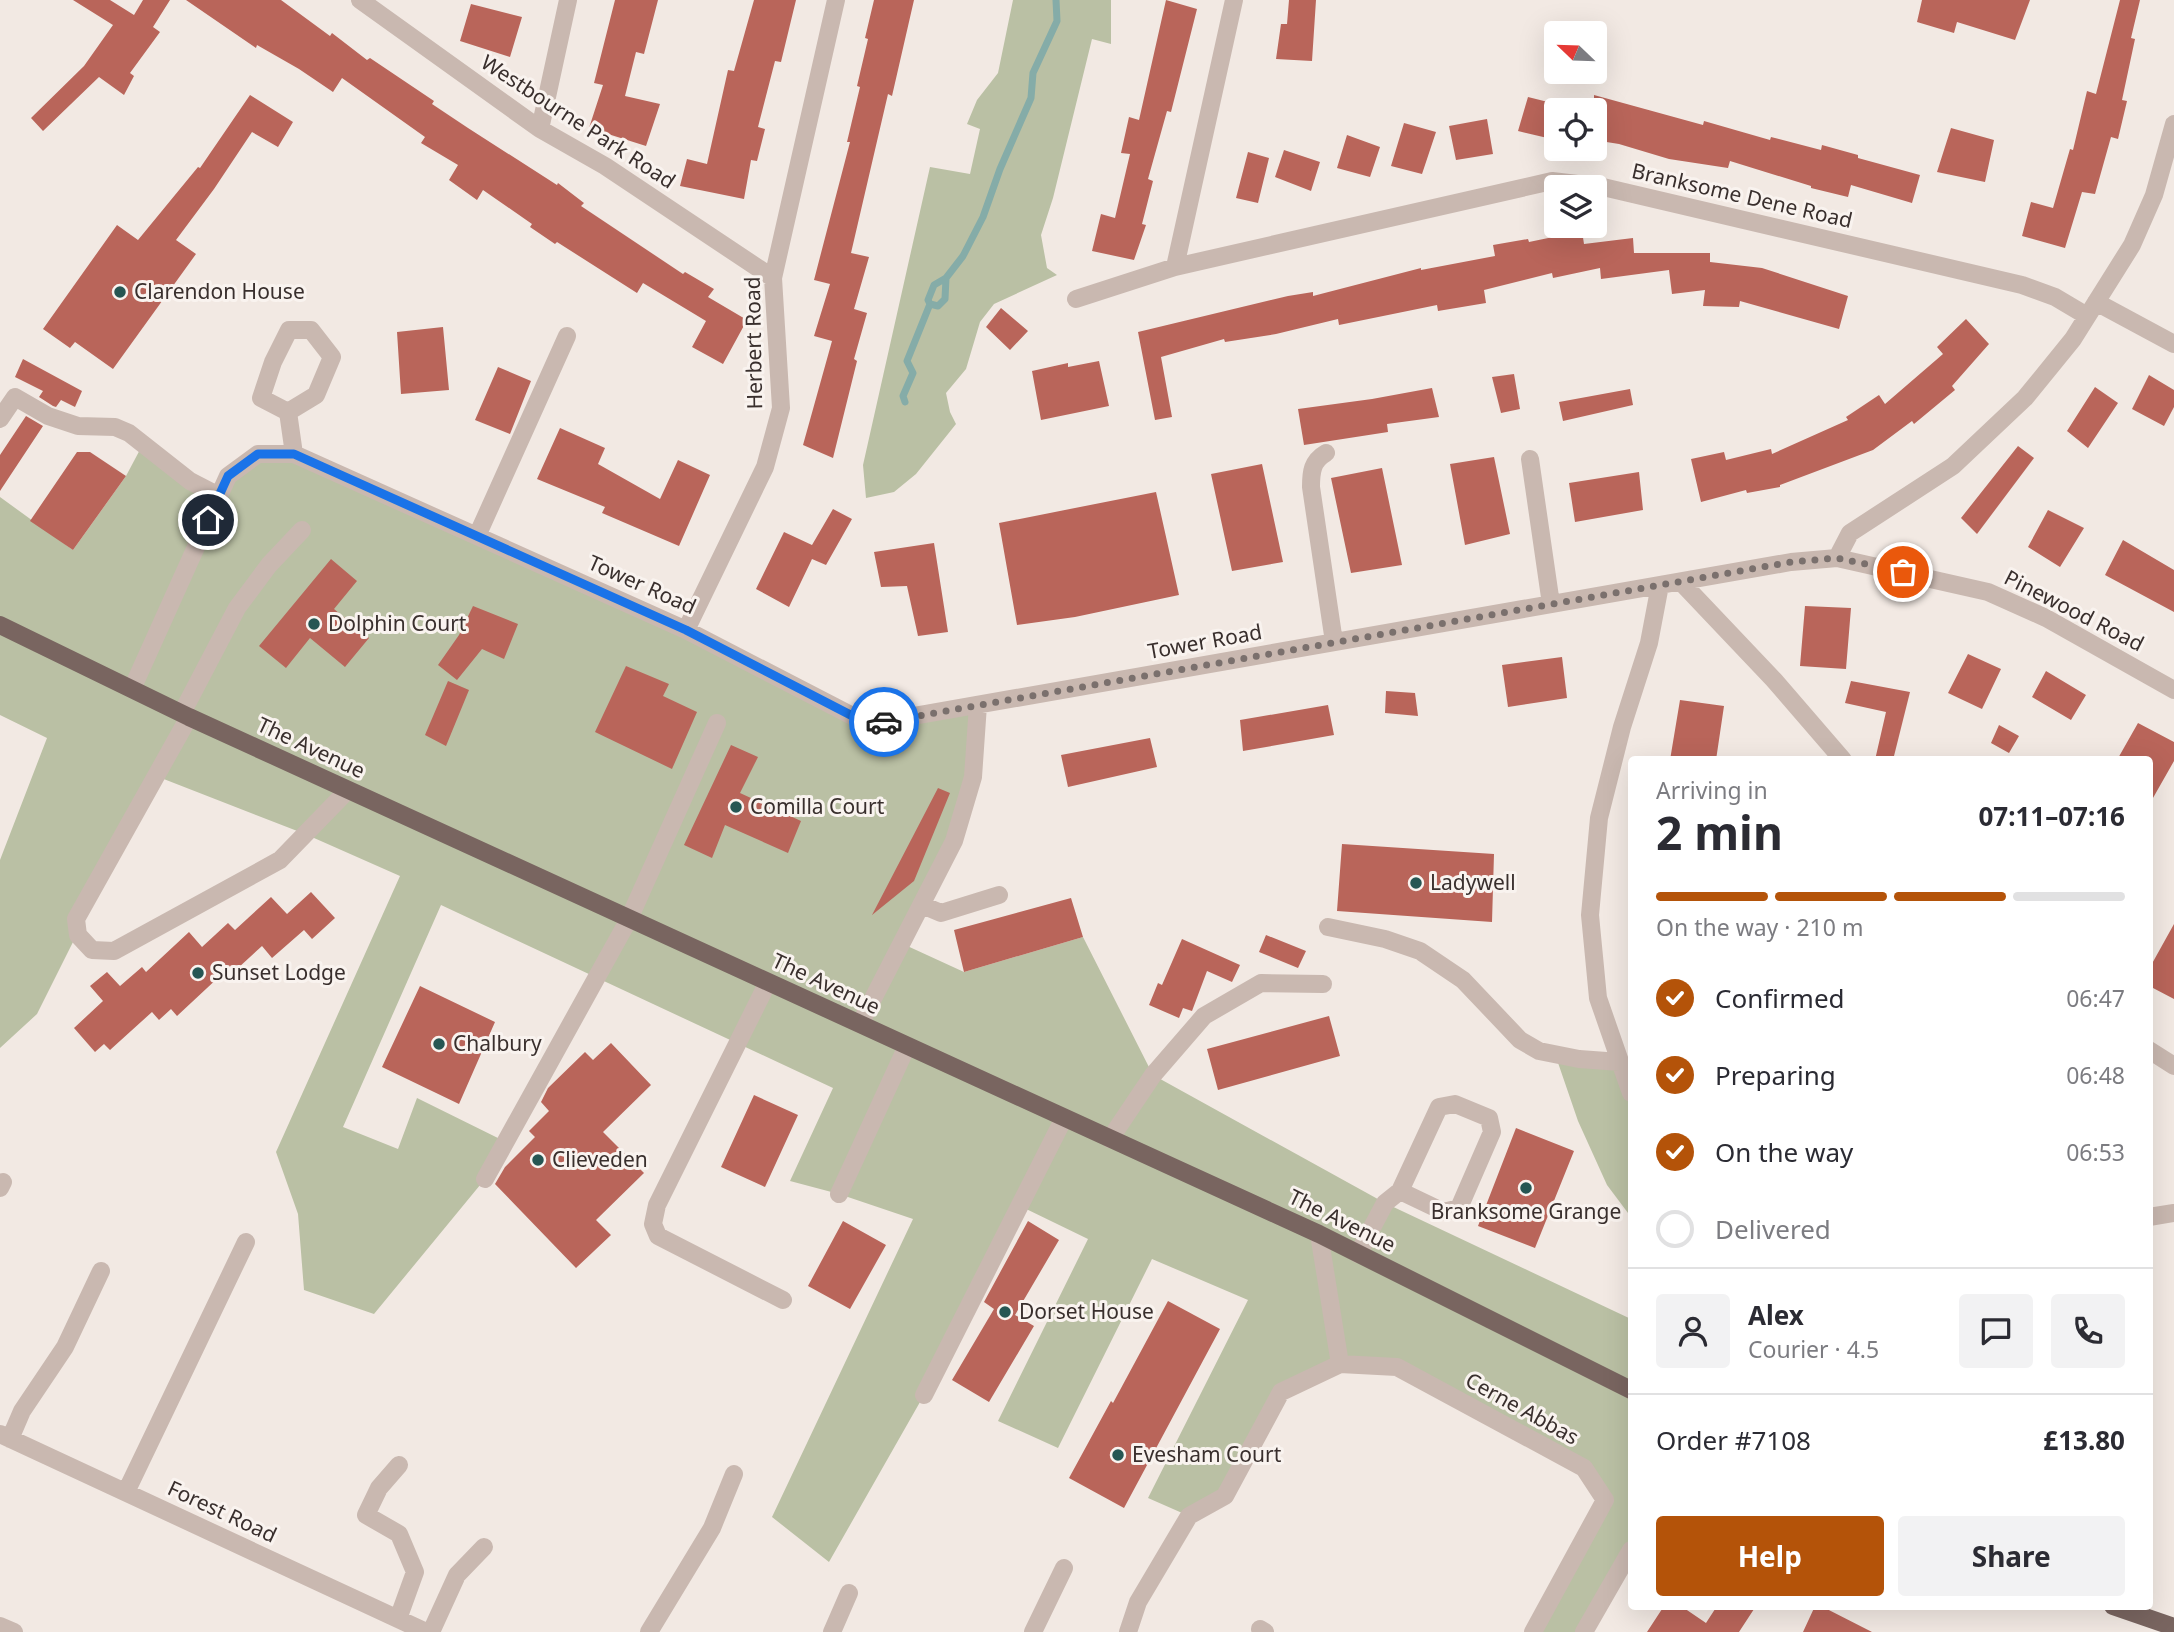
<!DOCTYPE html>
<meta charset="utf-8">
<style>
:root{--surface:#fff;--page:#f2f2f3;--text:#2b2b33;--muted:#7c7c81;--line:#e1e1e2;--accent:#b45309}
body{margin:0;font-family:"Noto Sans",sans-serif;background:var(--page);color:var(--text);height:100vh;display:flex;flex-direction:column;font-size:26px;white-space:nowrap}
*{box-sizing:border-box;margin:0}
p{font-size:23px;color:var(--muted)}
.icon{flex:none;width:38px;height:38px;fill:none;stroke:currentColor;stroke-width:2;stroke-linecap:round;stroke-linejoin:round}
.map{position:relative;flex:1;overflow:hidden}
.side{position:absolute;left:1628px;top:756px;width:525px;height:854px;display:flex;flex-direction:column;background:var(--surface);border-radius:7px;box-shadow:0 7px 28px #0002}
.side>*{flex:none}
.needle{width:46px;rotate:293deg}
.fabs{position:absolute;left:1544px;top:21px;display:grid;gap:14px}
.fabs a{display:grid;place-items:center;width:63px;height:63px;border-radius:7px;background:var(--surface);box-shadow:0 7px 28px #0002;font-size:35px}
.pin{position:absolute;display:grid;place-items:center;width:60px;height:60px;color:#fff;margin:-30px;border:4px solid #fff;border-radius:50%;box-shadow:0 2px 7px #0007}
.courier{position:absolute;display:grid;place-items:center;width:70px;height:70px;margin:-35px;border:5px solid #1a73e8;border-radius:50%;background:#fff;color:#222;box-shadow:0 2px 9px #0007}
.summary em{font-style:normal;font-weight:700}
.summary div{display:flex;flex-direction:column-reverse}
.summary{display:flex;align-items:center;justify-content:space-between;height:119px;padding:0 28px}
h1{font-size:46px;font-weight:700;line-height:52px}
.bar{display:grid;grid-template-columns:repeat(4,1fr);gap:10px 7px;align-content:center;height:84px;padding:0 28px}
.bar i{height:9px;border-radius:5px;background:var(--line)}
.bar .on{background:var(--accent)}
.bar p{grid-column:span 4}
.line{display:flex;align-items:center;gap:18px;padding:0 28px;border-top:2px solid var(--line)}
.line div{flex:1}
.round{display:grid;place-items:center;flex:none;width:74px;height:74px;border-radius:7px;background:var(--page)}
ol{padding:0 28px;list-style:none}
li{display:flex;align-items:center;gap:21px;height:77px}
li p{margin-inline-start:auto}
li .icon{padding:7px;border-radius:50%;background:var(--accent);color:#fff;stroke-width:4}
li:last-child{color:var(--muted)}
li i{width:38px;height:38px;border:4px solid var(--line);border-radius:50%}
.cta{display:flex;gap:14px;margin-top:auto;padding:14px 28px}
.cta a{flex:1;height:80px;border-radius:7px;background:var(--accent);color:#fff;font-size:28px;font-weight:700;line-height:80px;text-align:center}
.cta a+a{background:var(--page);color:var(--text)}
.map>svg:first-child{display:block}
.green{fill:#bac0a4}
.lines{fill:none;stroke-linecap:round;stroke-linejoin:round}
.stream{stroke:#85aca8;stroke-width:7}
.building{fill:#b9655a}
.minor{stroke:#c9b8b0;stroke-width:18}
.major{stroke:#796560;stroke-width:18}
.done{stroke:#7a706d;stroke-width:7;stroke-dasharray:0 12.6}
.route{stroke:#1a73e8;stroke-width:9}
.poi-dot{fill:#265653;stroke:#f9f3ef;stroke-width:2.5}
.labels{text-anchor:middle;stroke-width:6;stroke-linejoin:round;paint-order:stroke}
.street-label{font-size:21px;fill:#392f2d;stroke:#f9f3ef}
.poi-label{font-size:21px;fill:#392f2d;stroke:#f9f3ef;text-anchor:start}
</style>
<div class="map">
<svg width="2174" height="1632" viewBox="0 0 2174 1632">
<rect width="100%" height="100%" fill="#f2e9e3"/>
<path class="green" d="M1013,0H1111V44L1092,39L1053,198L1041,235L1047,268L1057,275L994,304L980,322L966,369L946,393L950,412L956,424L916,474L894,492L866,498L863,465L930,167L970,174L980,129L967,124L977,100L998,73Z
M143,444L219,496L258,454H294L868,724L978,705L973,777L903,944L964,972L1083,937L1153,1075L1385,1203L1631,1319V1550L1584,1632H1533L1605,1500L1584,1468L1397,1367L1340,1364L1281,1392L1225,1496L1189,1516L1148,1498L1248,1300L1152,1259L1058,1448L998,1421L1088,1239L1020,1206L924,1395L829,1562L772,1517L913,1219L839,1194L790,1181L833,1088L441,905L343,1127L398,1149L417,1098L506,1142L485,1179L374,1314L304,1290L298,1214L276,1152L400,876L305,834L156,776L37,1014L0,1048V860L47,738L0,715V497L73,550L126,476Z
M1555,1054L1620,1062L1631,1093V1217L1607,1185L1578,1121Z"/>
<g class="lines">
<path class="stream" d="M930,304L938,306L945,299L946,278
M905,402L903,396L913,373L907,361L930,304L928,300L934,285L946,278L963,256L983,217L1000,169L1031,98L1033,73L1057,21L1056,0"/>
</g>
<path class="building" d="M73,0H110L134,15L143,0H170L153,27L160,32L130,73L134,76L124,95L99,77L43,131L31,118L84,66L113,25Z
M186,0H281L330,36L332,33L367,60L370,58L434,101L432,104L468,128L557,185L558,183L584,203L581,206L683,274L685,272L714,289L708,297L747,320L723,364L692,347L706,321L643,283L637,293L557,242L555,244L530,227L532,224L483,190L477,200L449,180L458,165L421,143L425,137L342,78L333,92L299,69L257,45L256,48Z
M615,0H658L644,54L636,52L625,96L660,104L646,146L589,128L603,85L594,83Z
M754,0H796L781,62L775,61L758,127L765,129L757,161L751,160L744,199L680,186L687,159L707,164L728,70L734,71Z
M874,0H914L892,96L888,94L851,253L869,257L854,309L867,313L854,359L857,361L833,458L803,445L832,341L814,336L830,284L814,280L850,142H847L860,87L857,86L868,39L865,38Z
M1166,0L1197,9L1171,112L1167,111L1148,179L1153,181L1142,224L1146,225L1134,260L1092,251L1101,214L1115,218L1130,154L1121,153L1129,117L1139,120Z
M1289,0H1316L1312,61L1276,59L1281,24H1287Z
M1922,0H2030L2015,40L1957,22L1954,33L1917,22Z
M2120,0H2140L2131,38L2135,39L2122,100L2127,101L2118,139L2111,137L2095,194L2082,192L2065,248L2022,236L2031,202L2053,208L2070,149L2073,150L2087,91L2096,94Z
M471,4L522,17L510,57L460,41Z
M250,95L293,122L278,147L252,132L214,189L176,240L196,254L113,369L75,342L70,348L43,329L117,225L138,240L198,167L200,168Z
M1594,95L1703,125L1704,121L1770,140L1771,137L1821,150L1822,145L1858,155V158L1920,175L1912,203L1851,185L1848,197L1811,188V186L1730,161L1728,168L1669,159L1619,144L1594,140Z
M1528,97L1556,104V140L1518,131Z
M1487,119L1493,154L1456,160L1449,126Z
M1404,123L1436,132L1422,174L1391,166Z
M1951,128L1994,140L1985,182L1937,172Z
M1347,135L1380,147L1370,177L1337,168Z
M1284,150L1320,162L1311,191L1275,177Z
M1248,152L1269,158L1258,203L1236,198Z
M1582,231L1584,244L1633,238L1634,253H1710V262L1762,268L1848,296L1839,329L1740,301L1739,307L1703,306L1705,290L1672,294L1669,270L1601,279L1600,268L1553,278L1552,273L1484,290L1486,303L1438,311L1437,305L1339,325L1338,319L1276,334L1225,342L1224,339L1161,357L1172,417L1155,420L1138,332L1288,296L1313,292V296L1421,268V270L1495,256L1493,245L1528,239L1529,242Z
M1001,308L1028,331L1010,350L986,327Z
M1966,319L1989,344L1952,386L1955,390L1914,424L1912,421L1873,450L1780,485V487L1747,493L1746,490L1701,502L1691,459L1724,452L1726,460L1771,449L1772,454L1848,420L1846,417L1879,395L1885,404L1943,354L1937,347Z
M443,327L449,390L401,394L397,332Z
M23,359L82,391L75,407L61,400L56,407L53,406L39,397L43,391L15,377Z
M1099,361L1109,406L1041,420L1032,371L1068,363V367Z
M498,367L531,381L510,434L475,420Z
M1514,374L1520,409L1501,413L1492,377Z
M2149,375L2174,390V407L2164,426L2132,409Z
M2095,387L2118,403L2088,448L2067,431Z
M1432,388L1439,417L1387,424L1388,432L1304,445L1298,409L1372,399Z
M1630,389L1633,405L1563,421L1559,402Z
M26,416L43,426L0,491V455Z
M560,428L605,448L598,464L660,499L678,460L710,475L679,546L602,513L605,507L537,479Z
M2018,446L2034,458L1977,534L1961,518Z
M77,452H90L126,476L73,550L30,521Z
M1494,457L1510,534L1465,545L1450,464Z
M1262,464L1283,562L1232,571L1211,474Z
M1382,468L1402,565L1351,573L1331,478Z
M1639,472L1643,510L1575,522L1569,483Z
M1156,492L1179,595L1075,617L1017,625L999,523Z
M833,509L852,519L826,565L812,559L789,607L756,589L784,532L812,545Z
M2048,510L2084,528L2060,567L2028,547Z
M2123,540L2174,570V612L2105,575Z
M934,543L948,632L918,636L907,586L881,587L874,552Z
M331,559L357,581L334,609L369,638L345,667L310,638L286,668L259,646Z
M473,606L518,624L504,659L482,649L457,680L438,665L459,635Z
M1805,606L1851,608L1846,669L1800,666Z
M1968,654L2001,669L1982,709L1948,693Z
M1562,657L1567,698L1508,707L1502,665Z
M626,666L669,684L663,696L697,712L672,769L595,732Z
M2046,671L2086,695L2071,720L2032,697Z
M448,681L469,690L446,746L425,735Z
M1851,681L1910,692L1893,760H1875L1886,712L1845,703Z
M1386,691L1415,693L1418,716L1385,713Z
M1680,700L1724,706L1716,760H1670Z
M1328,705L1334,735L1243,751L1240,720Z
M2138,723L2174,742V761L2149,805V760H2117Z
M1999,725L2019,736L2009,753L1991,743Z
M1150,738L1157,767L1068,787L1061,755Z
M731,745L758,757L740,793L801,821L788,853L725,825L712,858L684,845Z
M938,788L950,793L914,881L872,915Z
M1342,844L1494,854L1492,922L1337,911Z
M311,892L335,918L312,939L304,930L272,958L262,946L225,980L221,975L177,1016L171,1009L159,1020L152,1012L110,1050L104,1044L95,1052L74,1028L103,1001L90,986L107,972L120,986L142,967L146,972L189,932L202,947L228,923L235,930L271,897L287,914Z
M1071,898L1083,937L964,972L954,930Z
M2174,924V999L2153,988L2149,977V969Z
M1266,935L1306,951L1298,968L1259,952Z
M1182,939L1240,965L1232,982L1207,971L1192,1011L1183,1008L1179,1018L1149,1005L1158,983L1162,985Z
M420,986L495,1022L459,1104L382,1067Z
M1329,1016L1340,1056L1218,1090L1207,1049Z
M611,1043L651,1085L603,1132L644,1173L596,1220L611,1235L576,1268L495,1184L505,1167L535,1137L529,1131L549,1111L541,1102L548,1088L585,1052L593,1060Z
M754,1095L798,1115L765,1187L721,1167Z
M1516,1128L1574,1151L1535,1248L1478,1226Z
M843,1221L886,1245L850,1309L808,1286Z
M1028,1221L1059,1240L1015,1315L1034,1326L989,1402L952,1380L994,1309L984,1302Z
M1168,1301L1220,1329L1124,1508L1069,1478L1111,1401L1113,1403Z
M1664,1606H1681L1706,1623L1717,1606H1756L1739,1632H1647Z
M1815,1606H1821L1872,1632H1803Z"/>
<g class="lines">
<path class="minor" d="M360,0L540,129L605,166L773,278
M540,129L568,0
M1175,267L1234,0
M1076,299L1175,267L1552,181L1603,187L2022,285L2055,297L2087,316
M2096,302L2174,344
M288,412L316,395L332,357L311,330H289L273,362L261,398L288,412L294,454
M0,419L15,397L48,416L78,426L115,427L129,433L190,481L219,496
M1326,453C1312,461 1311,472 1311,487L1334,642
M1530,459L1551,604
M477,536L567,336
M1837,558L1850,533L1953,466L2025,398L2073,339L2132,245L2154,195L2174,124
M1681,582L1774,680L1843,760
M686,630L765,467L781,408L773,278L836,0
M132,689L228,476L258,454H294L686,630L868,724L1791,562L1837,558L1988,592L2046,618L2174,690
M182,713L237,608L269,565L302,530
M189,717L76,919L78,935L92,950L114,951L280,860L348,790
M922,905L941,913L999,895
M1328,927L1385,939L1420,951L1463,980L1520,1040L1539,1051L1579,1059L1620,1062
M768,982L657,1205L653,1224L658,1236L783,1300
M860,1024L954,841L973,777L978,705
M2149,1050L2174,1066
M1631,1093L1598,998L1590,915L1599,818L1622,727L1649,643L1660,585
M1110,1139L1153,1075L1204,1016L1261,983L1323,984
M485,1179L629,919L717,723
M0,1188L3,1182
M839,1194L907,1046
M2149,1217L2174,1213
M1319,1234L1340,1364
M1358,1254L1385,1203L1400,1191L1439,1107L1455,1104L1489,1118L1492,1132L1459,1208L1444,1212L1400,1191
M924,1395L1064,1118
M0,1434L426,1632
M10,1439L22,1411L65,1347L101,1271
M126,1492L246,1242
M398,1619L415,1572L399,1534L366,1515L379,1488L399,1465
M0,1626L14,1632
M1260,1629L1265,1632
M431,1632L457,1575L484,1547
M649,1632L712,1528L734,1474
M832,1632L849,1593
M1033,1632L1064,1568
M1128,1632L1138,1602L1189,1516L1225,1496L1281,1392L1340,1364L1397,1367L1584,1468L1605,1500L1533,1632
M1584,1632L1631,1550"/>
<path class="major" d="M0,625L189,717L1319,1234L1631,1390
M2113,1606L2174,1627"/>
</g>
<g class="lines">
<path class="done" d="M884,722L1791,562L1837,558L1903,572"/>
<path class="route" d="M208,520L228,476L258,454H294L686,630L868,724L884,722"/>
</g>
<g class="poi-dot">
<circle cx="120" cy="292" r="7"/>
<circle cx="314" cy="624" r="7"/>
<circle cx="736" cy="807" r="7"/>
<circle cx="1416" cy="883" r="7"/>
<circle cx="198" cy="973" r="7"/>
<circle cx="439" cy="1044" r="7"/>
<circle cx="538" cy="1160" r="7"/>
<circle cx="1526" cy="1188" r="7"/>
<circle cx="1005" cy="1312" r="7"/>
<circle cx="1118" cy="1455" r="7"/>
</g>
<g class="labels">
<g class="street-label">
<text transform="translate(578 122) rotate(33)" y="7">Westbourne Park Road</text>
<text transform="translate(1742 196) rotate(13)" y="7">Branksome Dene Road</text>
<text transform="translate(754 343) rotate(-91)" y="7">Herbert Road</text>
<text transform="translate(642 585) rotate(24)" y="7">Tower Road</text>
<text transform="translate(2074 611) rotate(27)" y="7">Pinewood Road</text>
<text transform="translate(1205 642) rotate(-10)" y="7">Tower Road</text>
<text transform="translate(311 748) rotate(25)" y="7">The Avenue</text>
<text transform="translate(826 984) rotate(25)" y="7">The Avenue</text>
<text transform="translate(1342 1221) rotate(26)" y="7">The Avenue</text>
<text transform="translate(1522 1409) rotate(29)" y="7">Cerne Abbas</text>
<text transform="translate(222 1512) rotate(25)" y="7">Forest Road</text>
</g>
<g class="poi-label">
<text x="134" y="299">Clarendon House</text>
<text x="328" y="631">Dolphin Court</text>
<text x="750" y="814">Comilla Court</text>
<text x="1430" y="890">Ladywell</text>
<text x="212" y="980">Sunset Lodge</text>
<text x="453" y="1051">Chalbury</text>
<text x="552" y="1167">Clieveden</text>
<text x="1526" y="1219" text-anchor="middle">Branksome Grange</text>
<text x="1019" y="1319">Dorset House</text>
<text x="1132" y="1462">Evesham Court</text>
</g>
</g>
</svg>
<div class="fabs">
<a><svg class="needle" viewBox="-14 -14 28 28"><path d="M0-13l5 13h-10z" fill="#e53935"/><path d="M0 13l5-13h-10z" fill="#7c7c81"/></svg></a>
<a><svg class="icon" aria-label="locate" viewBox="0 0 24 24"><circle cx="12" cy="12" r="6"/><path d="M12 2v4M12 18v4M2 12h4M18 12h4"/></svg></a>
<a><svg class="icon" aria-label="layers" viewBox="0 0 24 24"><path d="M12 4l9 5-9 5-9-5zM3 14l9 5 9-5"/></svg></a>
</div>
<div class="pin" style="left:1903px;top:572px;background:#ea580c"><svg class="icon" aria-label="bag" viewBox="0 0 24 24"><path d="M5 8h14l-1 12H6zM9 8a3 3 0 0 1 6 0"/></svg></div>
<div class="pin" style="left:208px;top:520px;background:#1f2937"><svg class="icon" aria-label="home" viewBox="0 0 24 24"><path d="M3 11l9-7 9 7M6 9v11h12V9"/></svg></div>
<div class="courier" style="left:884px;top:722px"><svg class="icon" aria-label="car" viewBox="0 0 24 24"><path d="M5 17H2v-5l4-1 3-4h7l3 4 3 1v5h-3M9 17h6M6 11h13"/><circle cx="7" cy="17" r="2"/><circle cx="17" cy="17" r="2"/></svg></div>
<section class="side">
<div class="summary"><div><h1>2 min</h1><p>Arriving in</p></div><em>07:11–07:16</em></div>
<div class="bar"><i class="on"></i><i class="on"></i><i class="on"></i><i></i><p>On the way · 210 m</p></div>
<ol>
<li><svg class="icon" aria-label="check" viewBox="0 0 24 24"><path d="M5 12l5 5 9-10"/></svg>Confirmed<p>06:47</p></li>
<li><svg class="icon" aria-label="check" viewBox="0 0 24 24"><path d="M5 12l5 5 9-10"/></svg>Preparing<p>06:48</p></li>
<li><svg class="icon" aria-label="check" viewBox="0 0 24 24"><path d="M5 12l5 5 9-10"/></svg>On the way<p>06:53</p></li>
<li><i></i>Delivered</li>
</ol>
<div class="line" style="height:126px"><a class="round"><svg class="icon" aria-label="person" viewBox="0 0 24 24"><circle cx="12" cy="8" r="4"/><path d="M4 21q1-7 8-7t8 7"/></svg></a><div><b>Alex</b><p>Courier · 4.5</p></div><a class="round"><svg class="icon" aria-label="chat" viewBox="0 0 24 24"><path d="M4 5h16v11H9l-5 4z"/></svg></a><a class="round"><svg class="icon" aria-label="phone" viewBox="0 0 24 24"><path d="M5 4h4l2 5-3 2q2 4 5 5l2-3 5 2v4C11 20 4 13 5 4z"/></svg></a></div>
<div class="line" style="height:91px"><div>Order #7108</div><b>£13.80</b></div>
<div class="cta"><a>Help</a><a>Share</a></div>
</section>
</div>
